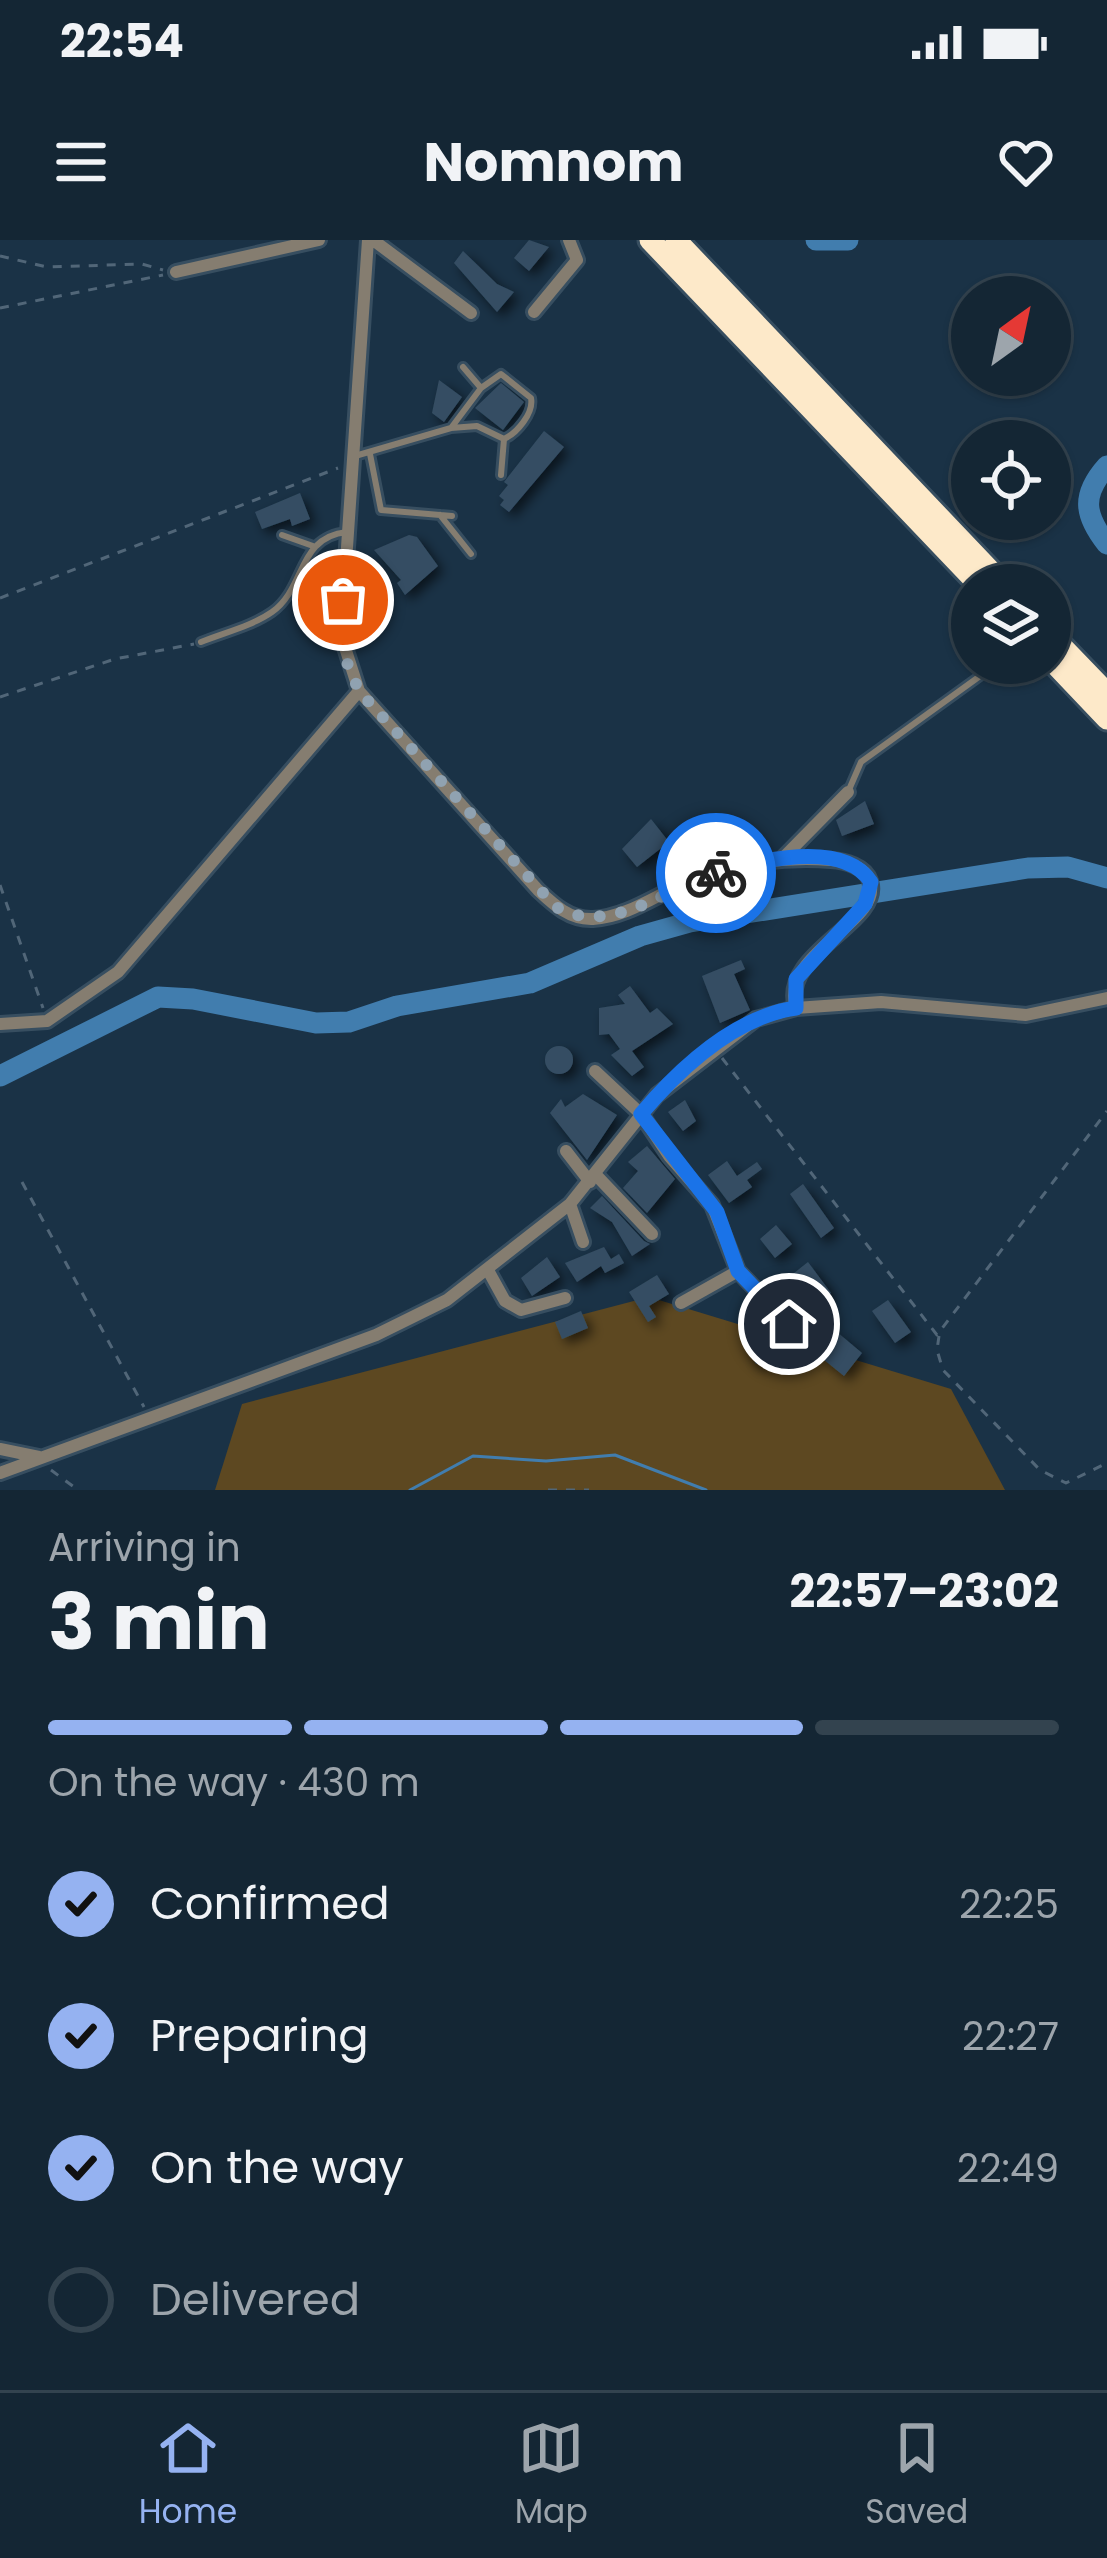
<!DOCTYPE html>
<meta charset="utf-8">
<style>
:root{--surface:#142634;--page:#1d2e3c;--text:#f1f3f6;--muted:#9da5ac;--line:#33434f;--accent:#95b2f1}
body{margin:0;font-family:Poppins,sans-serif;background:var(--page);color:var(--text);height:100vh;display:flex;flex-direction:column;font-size:45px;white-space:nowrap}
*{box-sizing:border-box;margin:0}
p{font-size:39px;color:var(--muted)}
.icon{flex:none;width:66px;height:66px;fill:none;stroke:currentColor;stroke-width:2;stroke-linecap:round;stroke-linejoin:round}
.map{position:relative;height:1250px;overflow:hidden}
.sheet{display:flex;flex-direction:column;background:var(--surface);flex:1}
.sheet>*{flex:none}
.needle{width:78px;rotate:33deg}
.controls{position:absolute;left:951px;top:36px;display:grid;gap:24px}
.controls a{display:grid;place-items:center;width:120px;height:120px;border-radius:50%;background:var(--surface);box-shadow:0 3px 9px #0004,0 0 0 3px var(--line);font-size:60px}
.pin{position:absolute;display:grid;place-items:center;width:102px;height:102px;color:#fff;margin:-51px;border:6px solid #fff;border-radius:50%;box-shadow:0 3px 12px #0007}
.courier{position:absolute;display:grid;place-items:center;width:120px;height:120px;margin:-60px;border:9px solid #1a73e8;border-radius:50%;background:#fff;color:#222;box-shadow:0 3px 15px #0007}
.head em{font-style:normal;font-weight:700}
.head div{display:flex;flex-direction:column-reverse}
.head{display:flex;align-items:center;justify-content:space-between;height:204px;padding:0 48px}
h1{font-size:78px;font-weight:700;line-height:90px}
.bar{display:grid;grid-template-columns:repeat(4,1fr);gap:18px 12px;align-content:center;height:144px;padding:0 48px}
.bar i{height:15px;border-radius:9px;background:var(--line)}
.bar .active{background:var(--accent)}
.bar p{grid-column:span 4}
ol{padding:0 48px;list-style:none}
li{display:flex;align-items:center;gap:36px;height:132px}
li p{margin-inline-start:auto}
li .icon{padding:12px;border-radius:50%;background:var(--accent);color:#111;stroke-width:4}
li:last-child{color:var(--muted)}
li i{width:66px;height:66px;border:6px solid var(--line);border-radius:50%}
.status{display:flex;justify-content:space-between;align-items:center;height:84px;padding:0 60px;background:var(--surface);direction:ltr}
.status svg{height:33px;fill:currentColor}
header{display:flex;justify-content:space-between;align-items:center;height:156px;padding:0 48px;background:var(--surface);font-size:54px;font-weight:700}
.tab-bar{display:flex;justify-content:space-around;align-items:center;height:168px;border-top:3px solid var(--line);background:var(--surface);font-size:33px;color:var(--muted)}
.tab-bar a{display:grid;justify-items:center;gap:6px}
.tab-bar .active{color:var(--accent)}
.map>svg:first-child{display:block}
.green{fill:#5d4821}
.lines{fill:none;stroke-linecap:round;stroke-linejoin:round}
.stream{stroke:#417dae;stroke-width:3}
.river{stroke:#417dae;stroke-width:21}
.building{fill:#354e63;filter:url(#shadow)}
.lane-casing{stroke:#374e60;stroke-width:12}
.street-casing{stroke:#374e60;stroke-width:18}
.highway-casing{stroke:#374e60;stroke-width:27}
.path{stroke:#516678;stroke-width:3;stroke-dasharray:9 9;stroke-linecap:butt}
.lane{stroke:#857d70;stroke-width:6}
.street{stroke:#857d70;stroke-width:12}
.highway{stroke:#fde9c9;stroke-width:21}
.done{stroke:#90a2b1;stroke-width:12;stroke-dasharray:0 21.6}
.route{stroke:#1a73e8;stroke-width:15}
</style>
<div class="status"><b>22:54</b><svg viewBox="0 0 49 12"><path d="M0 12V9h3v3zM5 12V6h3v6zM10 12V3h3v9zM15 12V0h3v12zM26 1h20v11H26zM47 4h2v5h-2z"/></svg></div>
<header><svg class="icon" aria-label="menu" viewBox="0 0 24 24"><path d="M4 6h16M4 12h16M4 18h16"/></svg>Nomnom<svg class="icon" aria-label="heart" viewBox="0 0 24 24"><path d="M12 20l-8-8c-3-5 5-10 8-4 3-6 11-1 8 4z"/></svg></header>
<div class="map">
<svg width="1107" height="1250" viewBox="0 0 1107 1250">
<defs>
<filter id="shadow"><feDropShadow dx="5.5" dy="5.5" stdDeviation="6" flood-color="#0009"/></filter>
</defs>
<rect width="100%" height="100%" fill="#1a3246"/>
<path class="green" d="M649,1057L951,1149L1005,1250H215L242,1164Z"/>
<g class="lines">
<path class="stream" d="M410,1250L473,1216L546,1221L615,1215L706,1250"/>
<path class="river" d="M816,0H848
M1107,226C1081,255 1084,275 1107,304
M0,836L158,757L193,759L316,783L349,782L397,766L530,743L640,696L690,682L1028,628L1068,627L1107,638"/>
</g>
<path class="building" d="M529,0L549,7L529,31L514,18Z
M463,11L497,44L514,52L497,72L454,23Z
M439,140L462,157L444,182L432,173Z
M501,143L524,162L503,190L475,168Z
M544,191L564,207L509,272L500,265L504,260L499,256L508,245L504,242Z
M300,253L310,279L292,286L290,279L262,289L255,272Z
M409,295L417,297L438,326L405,355L397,343L401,340L374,310Z
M865,561L874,584L842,596L836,580Z
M651,579L669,602L637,627L622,609Z
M741,720L745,729L734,734L750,770L720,783L702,736Z
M630,746L650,773L657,768L673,784L632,811L644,827L632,836L611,815L620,809L609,794L599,795V768L625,764L618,755Z
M545 820a14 14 0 1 1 28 0a14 14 0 1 1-28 0Z
M583,854L617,875L587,920L550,873L561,859L565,867Z
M685,860L696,881L683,891L668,872Z
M647,906L675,939L647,973L623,948L638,931L628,922Z
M727,921L737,936L757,922L762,929L747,940L752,947L729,963L708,935Z
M803,944L834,988L821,998L790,954Z
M602,956L644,1001L650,1004L632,1016L612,982L590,968Z
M776,985L792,1004L775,1018L760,999Z
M604,1007L611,1019L619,1014L624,1023L605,1033L601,1026L577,1042L565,1023Z
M547,1017L560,1037L532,1056L521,1038Z
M808,1022L831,1053L817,1065L806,1053L799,1059L784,1041Z
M657,1035L669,1054L649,1066L656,1077L648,1082L629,1052Z
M888,1060L911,1092L895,1103L872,1071Z
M581,1071L588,1088L562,1099L555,1082Z
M837,1092L862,1113L844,1136L818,1115Z
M759,1093L772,1116L756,1124L744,1102Z"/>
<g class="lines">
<g class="lane-casing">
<path id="lane" d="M451,188L481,148L463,127
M370,214L381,270L452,276
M355,216L451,188L477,186L504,199C517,193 534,173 531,158L501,134L481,148
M501,235L504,199
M440,275L471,314
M282,295L313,306
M201,402C223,393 252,386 272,372C306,348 297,297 347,292
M848,552L861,522L987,431"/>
</g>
<g class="street-casing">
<path id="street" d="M368,0L341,395L359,451L538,650C554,665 570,680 593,679C627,677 656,655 687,642C732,624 783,616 831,620C845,621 865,626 870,641C884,683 779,712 796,768
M373,0L471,73
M176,32L319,0
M534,72L577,20L569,0
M781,620L848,552
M0,784L47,781L118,732L359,451
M595,831L641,874L669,916L712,965L738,1031L789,1084
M566,911L590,942
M596,935L652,994
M570,964L583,1002
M489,1032L505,1061L521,1070L565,1058
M681,1063L738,1031
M0,1209L39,1217
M0,1233L376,1095L447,1060L570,964L657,855L756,779L796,768L881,762L1026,775L1107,758"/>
</g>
<g class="highway-casing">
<path id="highway" d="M650,0L979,345
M676,0L1004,345
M1050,394L1107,453
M1050,419L1107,479"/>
</g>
<path class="path" d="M0,16L47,27L142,24L163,30
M0,68L163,35
M0,358L338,228
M0,457L115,419L194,404
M0,645L43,768
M722,818L937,1095L1107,871
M22,942L144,1167
M939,1096L937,1110L943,1130L1040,1230L1066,1243L1107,1223
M51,1230L78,1250
M548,1250H589"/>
<use href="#lane" class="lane"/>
<use href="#street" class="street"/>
<use href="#highway" class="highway"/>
</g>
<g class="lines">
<path class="done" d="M343,360V413L359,451L556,667C608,697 666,649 716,633"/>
<path class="route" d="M716,633C756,621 843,599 871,642L865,664L796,739V768C735,777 680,828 641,874L717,972L738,1031L789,1084"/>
</g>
</svg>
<div class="controls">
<a><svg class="needle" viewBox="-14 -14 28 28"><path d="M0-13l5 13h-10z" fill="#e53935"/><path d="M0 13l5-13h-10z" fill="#9da5ac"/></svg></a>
<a><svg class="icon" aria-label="locate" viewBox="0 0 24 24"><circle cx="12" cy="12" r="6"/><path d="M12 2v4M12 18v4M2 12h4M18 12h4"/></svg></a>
<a><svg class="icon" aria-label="layers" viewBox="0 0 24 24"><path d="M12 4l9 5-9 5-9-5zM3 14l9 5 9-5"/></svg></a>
</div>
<div class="pin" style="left:343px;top:360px;background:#ea580c"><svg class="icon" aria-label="bag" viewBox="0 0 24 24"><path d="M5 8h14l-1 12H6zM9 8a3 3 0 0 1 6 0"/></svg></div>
<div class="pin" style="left:789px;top:1084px;background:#1f2937"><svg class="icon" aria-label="home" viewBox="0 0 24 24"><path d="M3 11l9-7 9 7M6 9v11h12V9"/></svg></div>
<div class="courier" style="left:716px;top:633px"><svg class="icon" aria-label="bike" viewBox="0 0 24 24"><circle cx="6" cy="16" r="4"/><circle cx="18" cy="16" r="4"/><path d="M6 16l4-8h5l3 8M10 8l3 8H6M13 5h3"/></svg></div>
</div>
<section class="sheet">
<div class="head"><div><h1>3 min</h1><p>Arriving in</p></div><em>22:57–23:02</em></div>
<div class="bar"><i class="active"></i><i class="active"></i><i class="active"></i><i></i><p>On the way · 430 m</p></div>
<ol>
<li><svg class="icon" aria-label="check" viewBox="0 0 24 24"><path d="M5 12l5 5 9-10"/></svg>Confirmed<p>22:25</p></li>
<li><svg class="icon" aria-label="check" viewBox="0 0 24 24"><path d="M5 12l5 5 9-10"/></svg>Preparing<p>22:27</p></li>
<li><svg class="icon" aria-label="check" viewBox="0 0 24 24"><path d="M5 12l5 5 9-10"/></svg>On the way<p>22:49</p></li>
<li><i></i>Delivered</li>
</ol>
</section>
<nav class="tab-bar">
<a class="active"><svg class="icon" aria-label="home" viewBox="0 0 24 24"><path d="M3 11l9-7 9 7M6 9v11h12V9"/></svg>Home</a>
<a><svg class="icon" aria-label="map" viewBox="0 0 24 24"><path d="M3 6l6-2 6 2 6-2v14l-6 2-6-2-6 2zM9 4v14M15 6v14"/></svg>Map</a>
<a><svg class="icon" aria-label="saved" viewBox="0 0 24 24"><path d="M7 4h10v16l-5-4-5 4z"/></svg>Saved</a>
</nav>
